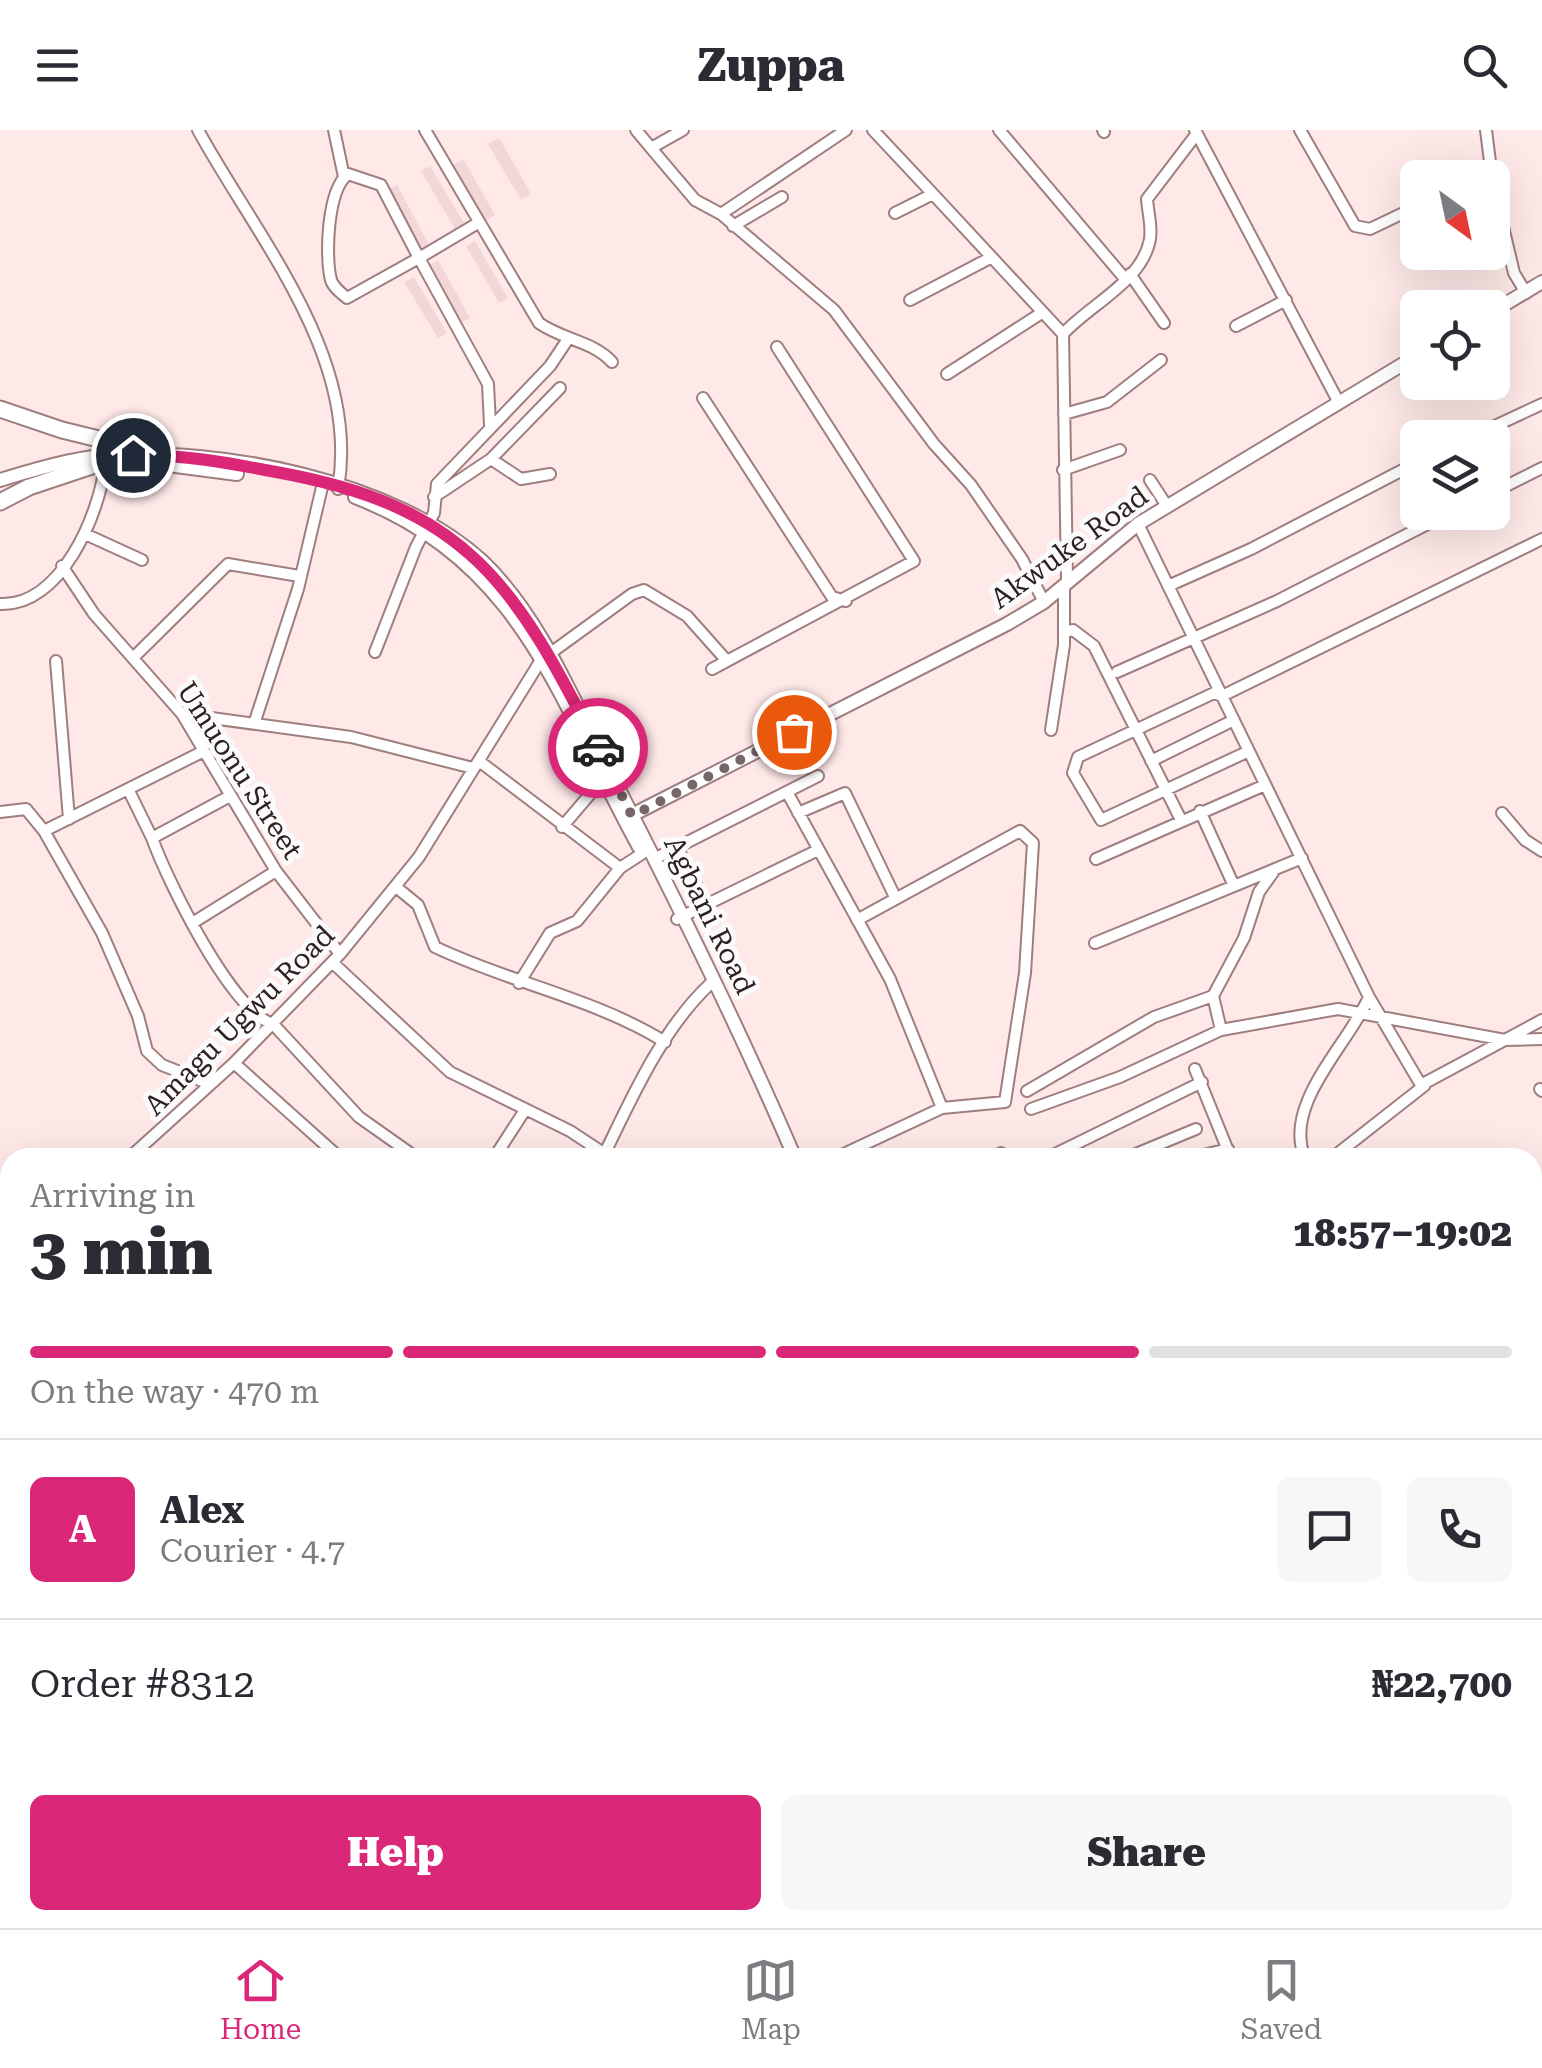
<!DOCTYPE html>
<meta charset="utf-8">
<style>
:root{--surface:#fff;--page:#f7f7f7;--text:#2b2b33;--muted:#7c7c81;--line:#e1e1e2;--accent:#db2777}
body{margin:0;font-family:"Roboto Serif",serif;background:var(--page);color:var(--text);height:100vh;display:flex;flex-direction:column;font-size:38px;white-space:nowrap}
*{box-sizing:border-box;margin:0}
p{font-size:32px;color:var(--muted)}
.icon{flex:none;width:55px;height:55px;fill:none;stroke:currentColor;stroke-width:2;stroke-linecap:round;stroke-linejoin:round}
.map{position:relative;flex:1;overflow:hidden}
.sheet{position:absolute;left:0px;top:1018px;width:1542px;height:782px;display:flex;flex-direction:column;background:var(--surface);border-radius:30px 30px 0 0;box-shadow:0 10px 40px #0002}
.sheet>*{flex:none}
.needle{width:65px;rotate:147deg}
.tools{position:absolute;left:1400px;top:30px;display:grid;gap:20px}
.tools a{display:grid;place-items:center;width:110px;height:110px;border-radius:15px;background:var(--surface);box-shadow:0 10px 40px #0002;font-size:50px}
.pin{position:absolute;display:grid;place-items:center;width:85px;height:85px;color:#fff;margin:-42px;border:5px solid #fff;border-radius:50%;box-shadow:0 2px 10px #0007}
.courier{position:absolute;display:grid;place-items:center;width:100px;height:100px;margin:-50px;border:8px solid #db2777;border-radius:50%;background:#fff;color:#222;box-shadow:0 2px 12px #0007}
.head em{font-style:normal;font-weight:800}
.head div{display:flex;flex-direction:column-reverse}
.head{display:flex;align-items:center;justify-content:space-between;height:170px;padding:0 30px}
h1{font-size:65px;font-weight:800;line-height:75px}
.bar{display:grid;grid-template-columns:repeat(4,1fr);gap:15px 10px;align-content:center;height:120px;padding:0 30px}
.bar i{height:12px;border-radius:8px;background:var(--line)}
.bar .current{background:var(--accent)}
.bar p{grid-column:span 4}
.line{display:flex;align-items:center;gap:25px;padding:0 30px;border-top:2px solid var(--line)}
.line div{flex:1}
.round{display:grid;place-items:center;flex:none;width:105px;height:105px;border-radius:15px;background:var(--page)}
.action{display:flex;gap:20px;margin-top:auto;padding:20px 30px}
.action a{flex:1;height:115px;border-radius:15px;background:var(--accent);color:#fff;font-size:40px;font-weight:800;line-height:115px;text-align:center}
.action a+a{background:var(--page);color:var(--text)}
header{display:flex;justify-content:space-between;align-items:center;height:130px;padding:0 30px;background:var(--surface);font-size:45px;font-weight:800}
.tab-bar{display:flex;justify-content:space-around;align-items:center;height:140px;border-top:2px solid var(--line);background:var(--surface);font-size:28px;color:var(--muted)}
.tab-bar a{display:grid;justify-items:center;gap:5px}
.tab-bar .current{color:var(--accent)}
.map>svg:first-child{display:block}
.built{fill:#f3d7d8}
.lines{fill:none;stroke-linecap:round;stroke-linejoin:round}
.stream{stroke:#c88287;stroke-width:2.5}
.minor-casing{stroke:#9f7e7f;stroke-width:14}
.major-casing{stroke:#9f7e7f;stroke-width:16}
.highway-casing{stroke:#9f7e7f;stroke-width:19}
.minor{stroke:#fff;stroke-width:10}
.major{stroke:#fff;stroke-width:12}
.highway{stroke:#fff;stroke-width:15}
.done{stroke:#776667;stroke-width:10;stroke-dasharray:0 18}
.route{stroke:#db2777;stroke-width:12}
.labels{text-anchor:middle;stroke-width:10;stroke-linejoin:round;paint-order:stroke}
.street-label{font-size:28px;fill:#2e2021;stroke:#fbfbfb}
</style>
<header><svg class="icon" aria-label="menu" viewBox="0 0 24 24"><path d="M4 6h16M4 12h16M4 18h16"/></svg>Zuppa<svg class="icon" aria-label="search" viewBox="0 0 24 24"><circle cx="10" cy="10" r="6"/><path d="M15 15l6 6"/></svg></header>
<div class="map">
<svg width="1542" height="1798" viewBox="0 0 1542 1798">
<rect width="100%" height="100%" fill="#fee8e8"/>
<path class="built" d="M499,8L531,64L521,70L488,14Z
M463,29L495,85L485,91L453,35Z
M430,36L464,93L455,99L421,41Z
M397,55L429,115L419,120L387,60Z
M475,111L508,168L499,173L466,116Z
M438,130L470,188L459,194L427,136Z
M414,147L447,203L438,208L404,152Z"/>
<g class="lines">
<path class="stream" d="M1532,1693L1542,1688
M1485,1798L1486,1790"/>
<g class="minor-casing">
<path id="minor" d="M198,0C257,108 361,227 338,359
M334,0L344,47
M425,0L539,193C563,210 593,211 612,232
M636,0L651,18
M683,0L651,18L695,70L721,84L834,180L934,314L971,355L1022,429L1044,472
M873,0L933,64
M999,0L1126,150
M1103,0L1104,2
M1195,0L1338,271
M1300,0L1355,96L1370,99L1418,76
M1486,0L1492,48
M348,44L381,55L419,128L347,168C341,163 333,157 331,150C325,127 327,60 348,44Z
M1477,48L1491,42
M1492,50L1514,143L1526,163
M895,83L933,64L1063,204
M721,84L846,0
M478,93L419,128L488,254L490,295
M733,96L782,67
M1130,144L1164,193
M910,170L990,128
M1236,196L1286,170
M947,244L1040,184
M703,268L832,467L846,471
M1064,284L1107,272L1161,230
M1469,308L1542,274
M491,329L521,349L550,344
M1063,340L1120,320
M1150,350L1167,376
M1492,363L1542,338
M434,367L491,329L560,258
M1138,394L1369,867L1421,955L1542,890
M85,404L142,430
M62,436L94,484L182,584L276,741L340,824
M1067,450L1063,204C1089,175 1143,151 1150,109C1152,95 1148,83 1147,69L1195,6
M1168,456L1251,419L1418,332
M0,474C60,477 99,386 105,335
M1064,502L1073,500L1094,516L1181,690
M375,522L416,417L434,383L437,354L550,236L568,209
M133,528L228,434L299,446
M56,531L69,689
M712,539L914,431L777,217
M1117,542L1277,471L1451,382
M182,584L351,607L473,638
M255,591L298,459L322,357
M1051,600L1064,515V455
M1249,621L1101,690L1073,643L1078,627L1214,563L1222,566L1542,409
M479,631L620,738
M1151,631L1234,590
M128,659L152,708
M787,662L890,849L942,978
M230,666L152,708C167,750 231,881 273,894L359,987L417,1028
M1200,681L1234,756
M0,682L26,679L44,701L202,622
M798,683L845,663L895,767
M1502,683L1525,710L1542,721
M562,697L603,649
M44,701L102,803L138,886L147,921L162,935L210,954
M677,717L706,775
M654,729L818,646
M1096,729L1265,655
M396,757L418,775L435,817C510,853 594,868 665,912
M677,789L818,720
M194,792L276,741
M1095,813L1302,728
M333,833L450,942L570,1001L611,1028
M519,853L550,803L577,791L620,738L643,723
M1221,900L1338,879L1505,910L1542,909
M234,933L340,1028
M1195,939L1231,1028
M1540,959L1542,961
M1027,961L1154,887L1213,866L1244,808L1259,762L1274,741
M1031,979L1120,947L1221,900L1213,866
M603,1027C632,967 662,899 710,854
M129,1028L234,933L340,824L419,727L541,530L632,464L644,460L687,486L727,531
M494,1028L525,980
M835,1028L942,978L1005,972L1025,843L1033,713L1020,701L857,790
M1001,1028V1023
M1047,1028L1202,952
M1126,1028L1196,999
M1191,1028L1228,1019
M1305,1028C1282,974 1349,914 1369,867
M1332,1028L1425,955
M1532,1114L1542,1113
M0,1146L10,1136
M1532,1248L1542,1244
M0,1366L10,1368
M0,1487L10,1488
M0,1563L10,1569
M0,1655L10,1666
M0,1764L10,1775
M28,1790L39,1798
M127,1798L133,1794L140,1798
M318,1798L323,1790
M470,1798L474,1790
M670,1798L684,1790
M743,1798L747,1790
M854,1798L856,1790"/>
</g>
<g class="major-casing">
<path id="major" d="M1492,182L1542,152
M83,334L168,335L237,344
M0,350C33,340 69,329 103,326C219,316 395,351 482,431C539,485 573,569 608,638C674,766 738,895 795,1028
M355,367C525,433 558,571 639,717
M632,685L1007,494L1044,472L1138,394L1418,225
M1175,1790L1180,1798
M1188,1790L1193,1798"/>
</g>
<g class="highway-casing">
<path id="highway" d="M0,279L62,300L160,324
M0,372L29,357L92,336"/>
</g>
<use href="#minor" class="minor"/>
<use href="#major" class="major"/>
<use href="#highway" class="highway"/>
</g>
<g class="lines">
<path class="done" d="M598,618L632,686L794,602"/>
<path class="route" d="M133,325C181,324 229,333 276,342C467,376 515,454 598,618"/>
</g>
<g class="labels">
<g class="street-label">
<text transform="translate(1069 417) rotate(-36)" y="10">Akwuke Road</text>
<text transform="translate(240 640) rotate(57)" y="10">Umuonu Street</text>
<text transform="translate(710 785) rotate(64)" y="10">Agbani Road</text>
<text transform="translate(239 890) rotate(-45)" y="10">Amagu Ugwu Road</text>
</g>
</g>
</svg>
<div class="tools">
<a><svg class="needle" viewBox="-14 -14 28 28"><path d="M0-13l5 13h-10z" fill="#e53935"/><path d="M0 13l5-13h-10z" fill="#7c7c81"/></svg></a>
<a><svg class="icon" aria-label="locate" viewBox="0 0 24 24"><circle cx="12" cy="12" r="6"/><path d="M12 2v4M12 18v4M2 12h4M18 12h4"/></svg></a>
<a><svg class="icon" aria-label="layers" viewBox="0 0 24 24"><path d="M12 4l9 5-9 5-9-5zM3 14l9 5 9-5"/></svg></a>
</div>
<div class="pin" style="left:794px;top:602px;background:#ea580c"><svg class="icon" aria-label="bag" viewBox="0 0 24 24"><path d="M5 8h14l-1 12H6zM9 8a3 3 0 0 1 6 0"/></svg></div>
<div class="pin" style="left:133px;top:325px;background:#1f2937"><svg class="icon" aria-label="home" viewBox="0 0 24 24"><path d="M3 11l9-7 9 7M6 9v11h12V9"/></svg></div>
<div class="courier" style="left:598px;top:618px"><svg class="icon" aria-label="car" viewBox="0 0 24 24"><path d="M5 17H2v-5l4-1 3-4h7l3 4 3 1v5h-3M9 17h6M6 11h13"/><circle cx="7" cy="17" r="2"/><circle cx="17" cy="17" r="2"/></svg></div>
<section class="sheet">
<div class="head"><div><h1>3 min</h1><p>Arriving in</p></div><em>18:57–19:02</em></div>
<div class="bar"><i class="current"></i><i class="current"></i><i class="current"></i><i></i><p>On the way · 470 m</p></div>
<div class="line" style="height:180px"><b class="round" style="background:var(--accent);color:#fff">A</b><div><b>Alex</b><p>Courier · 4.7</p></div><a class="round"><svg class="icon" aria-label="chat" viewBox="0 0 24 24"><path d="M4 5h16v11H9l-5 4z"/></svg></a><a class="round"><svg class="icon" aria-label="phone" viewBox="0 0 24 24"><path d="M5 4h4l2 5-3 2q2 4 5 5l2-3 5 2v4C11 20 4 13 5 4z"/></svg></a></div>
<div class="line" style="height:130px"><div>Order #8312</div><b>₦22,700</b></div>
<div class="action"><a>Help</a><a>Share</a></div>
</section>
</div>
<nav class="tab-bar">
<a class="current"><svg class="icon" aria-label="home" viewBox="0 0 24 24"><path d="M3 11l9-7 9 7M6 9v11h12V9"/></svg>Home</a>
<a><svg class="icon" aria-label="map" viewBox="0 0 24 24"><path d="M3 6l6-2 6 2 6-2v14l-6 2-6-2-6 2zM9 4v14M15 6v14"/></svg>Map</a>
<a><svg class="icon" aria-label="saved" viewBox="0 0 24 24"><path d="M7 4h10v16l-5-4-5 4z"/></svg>Saved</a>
</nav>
